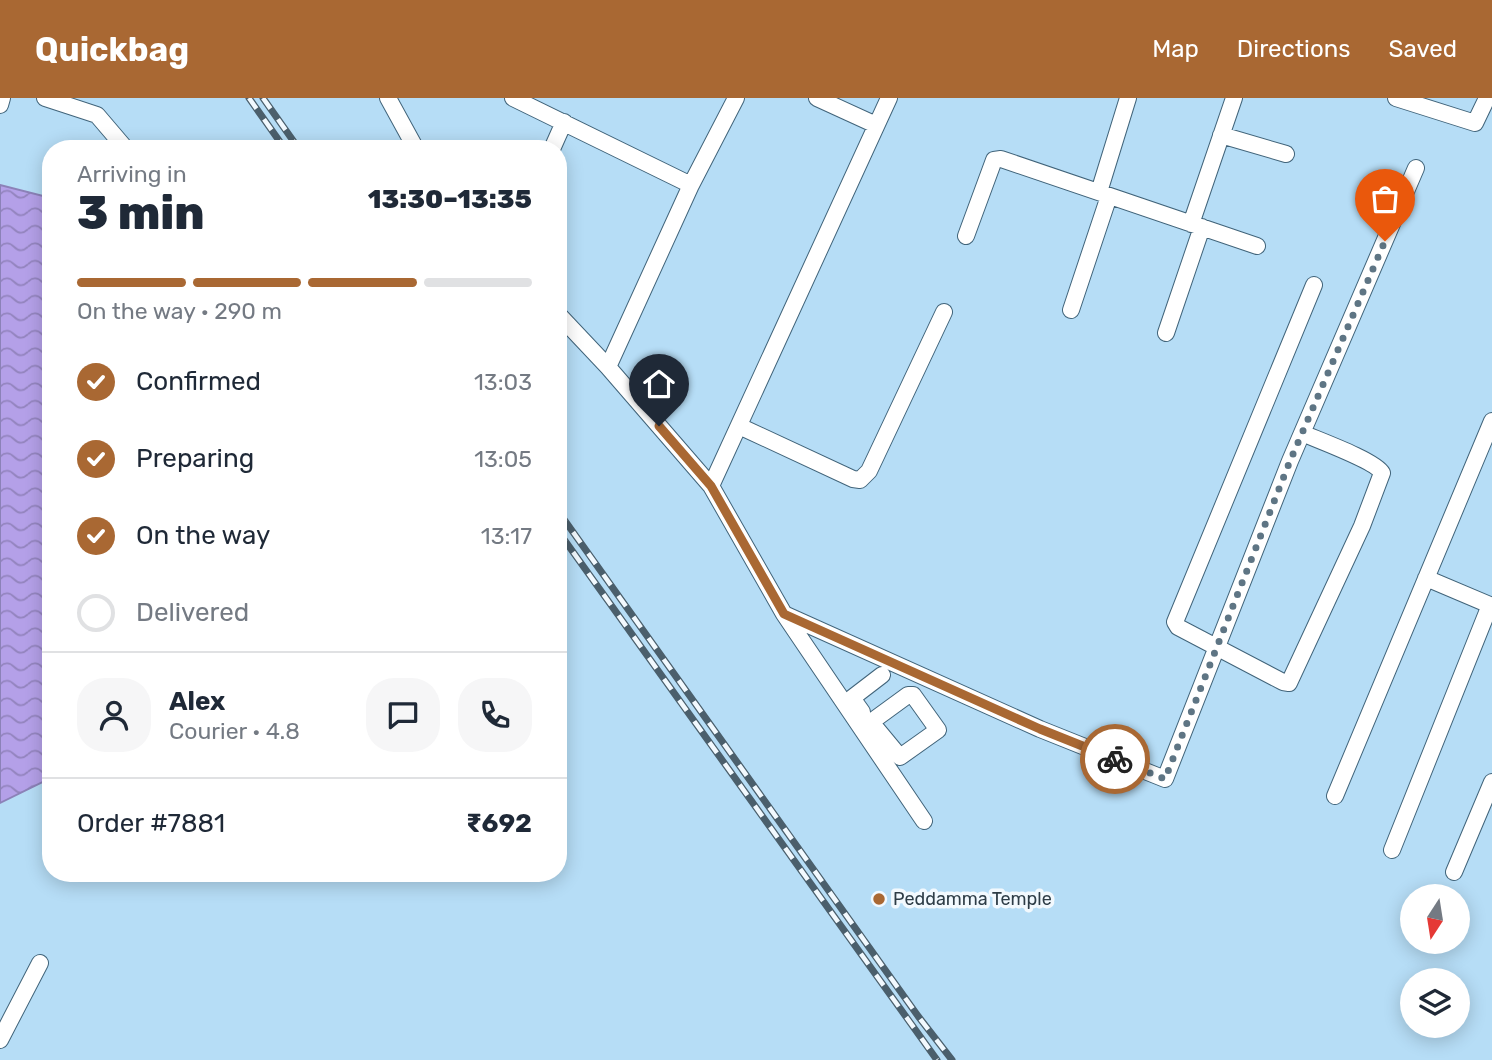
<!DOCTYPE html>
<meta charset="utf-8">
<style>
:root{--surface:#fff;--page:#f6f6f7;--text:#1f2937;--muted:#747a83;--line:#e0e1e3;--accent:#a96833}
body{margin:0;font-family:Rubik,sans-serif;background:var(--page);color:var(--text);height:100vh;display:flex;flex-direction:column;font-size:26px;white-space:nowrap}
*{box-sizing:border-box;margin:0}
p{font-size:23px;color:var(--muted)}
.icon{flex:none;width:38px;height:38px;fill:none;stroke:currentColor;stroke-width:2;stroke-linecap:round;stroke-linejoin:round}
.map{position:relative;flex:1;overflow:hidden}
.drawer{position:absolute;left:42px;top:42px;width:525px;height:742px;display:flex;flex-direction:column;background:var(--surface);border-radius:28px;box-shadow:0 4px 18px #0003}
.drawer>*{flex:none}
.needle{width:46px;rotate:192deg}
.tools{position:absolute;left:1400px;top:786px;display:grid;gap:14px}
.tools a{display:grid;place-items:center;width:70px;height:70px;border-radius:50%;background:var(--surface);box-shadow:0 4px 18px #0003;font-size:35px}
.pin{position:absolute;display:grid;place-items:center;width:60px;height:60px;color:#fff;margin:-72px -30px;border-radius:50% 50% 50% 0;rotate:-45deg;box-shadow:0 0 7px #0007}
.pin .icon{rotate:45deg}
.courier{position:absolute;display:grid;place-items:center;width:70px;height:70px;margin:-35px;border:5px solid #a96833;border-radius:50%;background:#fff;color:#222;box-shadow:0 2px 9px #0007}
.summary em{font-style:normal;font-weight:800}
.summary div{display:flex;flex-direction:column-reverse}
.summary{display:flex;align-items:center;justify-content:space-between;height:119px;padding:0 35px}
h1{font-size:46px;font-weight:800;line-height:52px}
.bar{display:grid;grid-template-columns:repeat(4,1fr);gap:10px 7px;align-content:center;height:84px;padding:0 35px}
.bar i{height:9px;border-radius:5px;background:var(--line)}
.bar .selected{background:var(--accent)}
.bar p{grid-column:span 4}
.line{display:flex;align-items:center;gap:18px;padding:0 35px;border-top:2px solid var(--line)}
.line div{flex:1}
.round{display:grid;place-items:center;flex:none;width:74px;height:74px;border-radius:28px;background:var(--page)}
ol{padding:0 35px;list-style:none}
li{display:flex;align-items:center;gap:21px;height:77px}
li p{margin-inline-start:auto}
li .icon{padding:7px;border-radius:50%;background:var(--accent);color:#fff;stroke-width:4}
li:last-child{color:var(--muted)}
li i{width:38px;height:38px;border:4px solid var(--line);border-radius:50%}
header{display:flex;align-items:center;gap:42px;box-sizing:border-box;height:98px;padding:0 35px;background:var(--accent);color:#fff}
header strong{font-size:33px}
nav{display:flex;gap:38px;margin-inline-start:auto;font-size:24px}
.map>svg:first-child{display:block}
.water{fill:url(#water-waves);stroke:#8c82b8;stroke-width:2}
.lines{fill:none;stroke-linecap:round;stroke-linejoin:round}
.street-casing{stroke:#41647a;stroke-width:18}
.street{stroke:#fff;stroke-width:16}
.rail-casing{stroke:#4b5f6c;stroke-width:7}
.rail{stroke:#f2f9fe;stroke-width:4.5;stroke-dasharray:13;stroke-linecap:butt}
.done{stroke:#5e7584;stroke-width:7;stroke-dasharray:0 12.6}
.route{stroke:#a96833;stroke-width:9}
.poi-dot{fill:#a96833;stroke:#f2f9fe;stroke-width:2.5}
.labels{text-anchor:middle;stroke-width:7;stroke-linejoin:round;paint-order:stroke}
.poi-label{font-size:18px;fill:#2e3d47;stroke:#f2f9fe;text-anchor:start}
</style>
<header>
<strong>Quickbag</strong>
<nav><a>Map</a><a>Directions</a><a>Saved</a></nav>
</header>
<div class="map">
<svg width="1492" height="962" viewBox="0 0 1492 962">
<defs>
<pattern id="water-waves" width="16" height="10" patternUnits="userSpaceOnUse" patternTransform="scale(1.75)"><rect width="16" height="10" fill="#b4a0e8"/><path d="M0 5q4-4 8 0t8 0" fill="none" stroke="#9384be"/></pattern>
</defs>
<rect width="100%" height="100%" fill="#b6ddf6"/>
<path class="water" d="M0,87L51,100V680L0,705Z"/>
<g class="lines">
<g class="street-casing">
<path id="street" d="M45,0L97,17L126,51
M388,0L416,51
M513,0L691,87
M817,0L876,27
M1396,0L1475,25L1487,0
M0,7L2,0
M1221,37L1286,56
M552,51L564,24
M1099,94L1128,0
M1191,126L1234,0
M966,138L994,62L1001,61L1257,148
M1071,212L1109,98
M558,216L608,269L711,388L784,516L924,723
M1166,235L1202,129
M608,269L691,87L736,0
M739,328L853,381L860,382L869,373L944,214
M1302,335C1318,342 1376,363 1382,375L1362,428L1289,585L1283,584L1178,529L1175,524L1314,187
M711,388L889,0
M1426,480L1492,508
M784,516L1040,631L1165,681L1290,363L1416,70
M908,597H913L938,632L900,659L871,624Z
M862,614L852,600L882,577
M1335,698L1492,323
M1392,752L1490,507
M1454,774L1492,684
M0,942L40,865"/>
</g>
<use href="#street" class="street"/>
<g class="rail-casing">
<path id="rail" d="M249,0L285,51
M263,0L299,51
M558,413L918,918L952,962
M558,433L937,962"/>
</g>
<use href="#rail" class="rail"/>
</g>
<g class="lines">
<path class="done" d="M1115,661L1165,681L1290,363L1385,143"/>
<path class="route" d="M659,328L711,388L784,516L1040,631L1115,661"/>
</g>
<circle class="poi-dot" cx="879" cy="801" r="7"/>
<g class="labels">
<g class="poi-label">
<text x="893" y="807">Peddamma Temple</text>
</g>
</g>
</svg>
<div class="tools">
<a><svg class="needle" viewBox="-14 -14 28 28"><path d="M0-13l5 13h-10z" fill="#e53935"/><path d="M0 13l5-13h-10z" fill="#747a83"/></svg></a>
<a><svg class="icon" aria-label="layers" viewBox="0 0 24 24"><path d="M12 4l9 5-9 5-9-5zM3 14l9 5 9-5"/></svg></a>
</div>
<div class="pin" style="left:1385px;top:143px;background:#ea580c"><svg class="icon" aria-label="bag" viewBox="0 0 24 24"><path d="M5 8h14l-1 12H6zM9 8a3 3 0 0 1 6 0"/></svg></div>
<div class="pin" style="left:659px;top:328px;background:#1f2937"><svg class="icon" aria-label="home" viewBox="0 0 24 24"><path d="M3 11l9-7 9 7M6 9v11h12V9"/></svg></div>
<div class="courier" style="left:1115px;top:661px"><svg class="icon" aria-label="bike" viewBox="0 0 24 24"><circle cx="6" cy="16" r="4"/><circle cx="18" cy="16" r="4"/><path d="M6 16l4-8h5l3 8M10 8l3 8H6M13 5h3"/></svg></div>
<section class="drawer">
<div class="summary"><div><h1>3 min</h1><p>Arriving in</p></div><em>13:30–13:35</em></div>
<div class="bar"><i class="selected"></i><i class="selected"></i><i class="selected"></i><i></i><p>On the way · 290 m</p></div>
<ol>
<li><svg class="icon" aria-label="check" viewBox="0 0 24 24"><path d="M5 12l5 5 9-10"/></svg>Confirmed<p>13:03</p></li>
<li><svg class="icon" aria-label="check" viewBox="0 0 24 24"><path d="M5 12l5 5 9-10"/></svg>Preparing<p>13:05</p></li>
<li><svg class="icon" aria-label="check" viewBox="0 0 24 24"><path d="M5 12l5 5 9-10"/></svg>On the way<p>13:17</p></li>
<li><i></i>Delivered</li>
</ol>
<div class="line" style="height:126px"><a class="round"><svg class="icon" aria-label="person" viewBox="0 0 24 24"><circle cx="12" cy="8" r="4"/><path d="M4 21q1-7 8-7t8 7"/></svg></a><div><b>Alex</b><p>Courier · 4.8</p></div><a class="round"><svg class="icon" aria-label="chat" viewBox="0 0 24 24"><path d="M4 5h16v11H9l-5 4z"/></svg></a><a class="round"><svg class="icon" aria-label="phone" viewBox="0 0 24 24"><path d="M5 4h4l2 5-3 2q2 4 5 5l2-3 5 2v4C11 20 4 13 5 4z"/></svg></a></div>
<div class="line" style="height:91px"><div>Order #7881</div><b>₹692</b></div>
</section>
</div>
